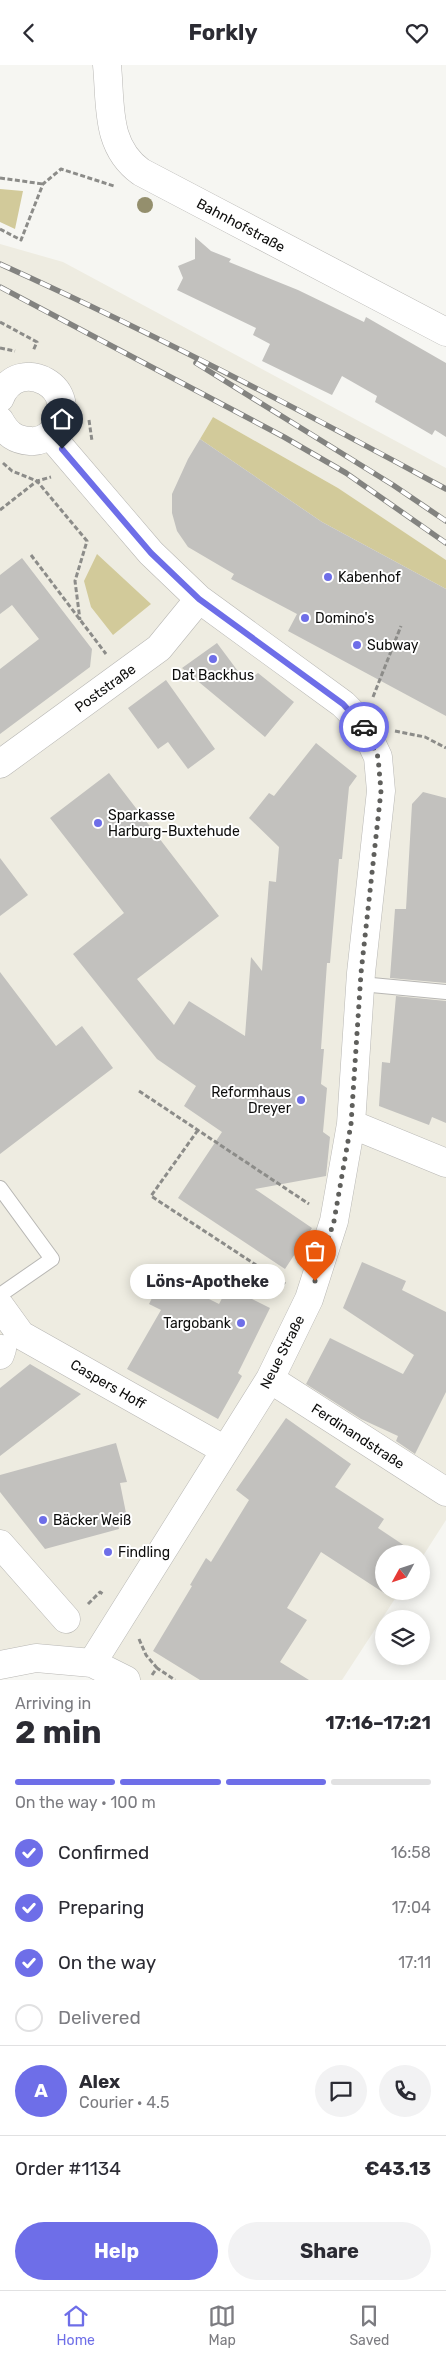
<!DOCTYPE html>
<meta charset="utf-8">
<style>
:root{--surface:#fff;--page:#f2f2f3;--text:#2b2b33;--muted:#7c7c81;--line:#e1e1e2;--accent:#6e6ee8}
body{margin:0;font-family:Rubik,sans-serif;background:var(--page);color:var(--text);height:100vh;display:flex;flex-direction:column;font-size:19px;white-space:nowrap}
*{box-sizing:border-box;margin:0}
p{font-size:16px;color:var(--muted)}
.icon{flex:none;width:28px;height:28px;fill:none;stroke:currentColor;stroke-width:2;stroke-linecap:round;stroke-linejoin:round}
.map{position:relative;height:1615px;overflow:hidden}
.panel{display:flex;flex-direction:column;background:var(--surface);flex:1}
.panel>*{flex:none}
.needle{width:32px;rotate:230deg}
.fabs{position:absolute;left:375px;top:1480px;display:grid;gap:10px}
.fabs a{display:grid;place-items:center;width:55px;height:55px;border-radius:50%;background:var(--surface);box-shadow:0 2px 12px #0003;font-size:25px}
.pin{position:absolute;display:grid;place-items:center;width:42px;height:42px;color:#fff;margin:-51px -21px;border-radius:50% 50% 50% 0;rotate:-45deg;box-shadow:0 0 5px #0007}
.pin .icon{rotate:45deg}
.courier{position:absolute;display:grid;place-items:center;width:50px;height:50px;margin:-25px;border:4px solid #6e6ee8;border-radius:50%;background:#fff;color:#222;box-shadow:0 1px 6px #0007}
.bubble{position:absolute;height:35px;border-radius:18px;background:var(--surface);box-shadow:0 2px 12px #0003;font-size:16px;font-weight:700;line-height:35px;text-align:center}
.headline em{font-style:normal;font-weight:700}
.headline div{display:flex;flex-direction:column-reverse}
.headline{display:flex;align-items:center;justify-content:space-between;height:85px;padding:0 15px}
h1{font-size:32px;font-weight:700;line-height:38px}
.bar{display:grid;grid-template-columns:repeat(4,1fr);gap:8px 5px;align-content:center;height:60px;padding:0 15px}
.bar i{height:6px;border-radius:4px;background:var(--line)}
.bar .on{background:var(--accent)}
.bar p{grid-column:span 4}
.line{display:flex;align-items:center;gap:12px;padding:0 15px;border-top:1px solid var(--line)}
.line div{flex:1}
.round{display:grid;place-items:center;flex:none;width:52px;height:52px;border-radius:26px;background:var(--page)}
ol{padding:0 15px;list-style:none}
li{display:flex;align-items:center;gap:15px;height:55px}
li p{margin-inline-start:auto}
li .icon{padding:5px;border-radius:50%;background:var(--accent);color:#fff;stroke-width:4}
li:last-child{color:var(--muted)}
li i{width:28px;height:28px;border:2px solid var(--line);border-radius:50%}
.button{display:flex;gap:10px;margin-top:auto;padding:10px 15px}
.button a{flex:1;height:58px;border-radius:30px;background:var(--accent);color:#fff;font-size:20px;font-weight:700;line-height:58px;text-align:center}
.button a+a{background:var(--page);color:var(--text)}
header{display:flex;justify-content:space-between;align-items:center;height:65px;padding:0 15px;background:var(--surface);font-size:22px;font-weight:700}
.tabs{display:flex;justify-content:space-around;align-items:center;height:70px;border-top:1px solid var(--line);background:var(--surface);font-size:14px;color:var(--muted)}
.tabs a{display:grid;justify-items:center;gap:2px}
.tabs .on{color:var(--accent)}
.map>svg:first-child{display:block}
.built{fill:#eeece1}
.grass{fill:#d2ca9a}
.building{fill:#c2c1be}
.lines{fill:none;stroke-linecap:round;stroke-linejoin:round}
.lane-casing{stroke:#b8b7b4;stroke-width:16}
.street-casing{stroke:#b8b7b4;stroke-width:29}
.secondary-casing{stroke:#b8b7b4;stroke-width:29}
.path{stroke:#8c8c89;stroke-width:3;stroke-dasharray:5 2.5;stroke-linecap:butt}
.lane{stroke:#fff;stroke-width:14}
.street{stroke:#fff;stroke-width:28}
.secondary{stroke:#fff;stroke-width:28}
.rail-casing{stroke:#838380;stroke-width:5.5}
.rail{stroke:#fff;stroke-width:4;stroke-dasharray:11;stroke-linecap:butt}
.tree{fill:#948f6d}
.done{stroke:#5f5f5c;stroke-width:5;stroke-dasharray:0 9}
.route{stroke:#6e6ee8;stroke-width:6}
.poi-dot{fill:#6e6ee8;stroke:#fff;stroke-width:2}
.labels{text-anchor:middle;stroke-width:4;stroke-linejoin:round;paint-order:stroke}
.street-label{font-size:14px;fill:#0d0d0c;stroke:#fff}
.poi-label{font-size:14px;fill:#0d0d0c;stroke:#fff;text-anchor:start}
</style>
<header><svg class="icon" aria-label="back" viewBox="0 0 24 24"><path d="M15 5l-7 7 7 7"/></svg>Forkly<svg class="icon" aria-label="heart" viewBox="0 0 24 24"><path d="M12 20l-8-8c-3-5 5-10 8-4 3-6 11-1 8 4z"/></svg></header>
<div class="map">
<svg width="446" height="1615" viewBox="0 0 446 1615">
<rect width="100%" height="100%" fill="#f6f6f2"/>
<path class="built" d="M0,179L63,197L446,403V495L338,423L213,352L200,374L322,457L446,524V1455L421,1494V1489H384V1526H400L342,1615H126L0,1600Z"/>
<path class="grass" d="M0,124L23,126L15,164L0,157Z
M213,352L338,423L446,495V524L322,457L200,374Z
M97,489L151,539L113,570L91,542L84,516Z"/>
<path class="building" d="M195,172L211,186L231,194L229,197L298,225L364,257L366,252L446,298V372L435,365L432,370L403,353L375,337L377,331L342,311L332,330L262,296L270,279L253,270L256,263L177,225L183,213L178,201L195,194Z
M200,374L322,457L446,524V651L288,566L297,549L231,514L234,509L188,482L177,466L172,448V429L188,394Z
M22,493L92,584L90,602L0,669V604L39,574L12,540L0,549V510Z
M217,578L246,617L258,608L294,637L265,672L182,603Z
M166,615L215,684L188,704L168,677L158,684L128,643Z
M316,678L357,711L349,722L342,794H339L330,898H327L321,984H324L321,1019L327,1023L323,1067L330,1072L326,1111L255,1124L312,1163L285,1204L178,1133L222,1067L184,1041L196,1021L157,994L73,889L124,848L50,753L109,708L219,851L137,914L174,960L189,936L245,971L251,892L262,906L269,816L276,817L279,782L249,753L269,728L274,731Z
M423,727L446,733V918L390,913L395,844H406L412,739Z
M0,793L28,830L0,851Z
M0,907L56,981L82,961L113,1003L0,1089Z
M396,931L446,936V1058L432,1052L429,1060L379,1041L382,997L390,998Z
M362,1197L406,1216L402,1225L446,1247V1327L415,1389L396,1376L398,1371L361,1354L306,1319L330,1273L403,1309L414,1290L343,1243Z
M163,1211L219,1239L228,1222L270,1243L238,1308L242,1311L218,1354L127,1304L161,1245L149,1239Z
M30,1299L81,1329L0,1391V1323Z
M286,1353L351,1399L335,1422L384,1454L378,1463L417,1489H384V1528L321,1487L287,1543L307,1555L280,1597L309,1615H200L153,1586L192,1521L190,1520L206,1493L211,1497L249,1435L236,1425Z
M116,1378L127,1417L120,1418L126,1448L116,1451L119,1464L45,1484L0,1427V1410Z"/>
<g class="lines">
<g class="lane-casing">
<path id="lane" d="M361,919L446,927
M0,1123L52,1194L0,1230"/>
</g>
<g class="street-casing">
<path id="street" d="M107,0C111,40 105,81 141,107L446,267
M0,333C18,287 86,324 53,366C48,373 38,377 30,376C15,375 7,369 0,356
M50,370L151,488L199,534L343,639L362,658L378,692L381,726L361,908L351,1059L334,1156L309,1234L270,1314L92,1598
M0,699L159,583L199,534
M351,1059L446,1098
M0,1241L21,1270L225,1385
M0,1290L2,1284
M270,1314L446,1427
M0,1479L66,1554"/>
</g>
<g class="secondary-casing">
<path id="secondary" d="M0,1600L36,1593L92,1598L126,1615"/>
</g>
<path class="path" d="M0,113L43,119
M0,164L21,175L43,119L61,104L114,121
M0,257L37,277L33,286
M0,283L15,286
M89,355L92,376
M3,398L12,406L37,416L87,476L75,516L80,555
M0,445L37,416L51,412
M31,490L106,589
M373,632L401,561
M395,666L425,672L446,683
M139,1026L309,1139
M198,1065L151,1131L285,1219
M88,1539L100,1527L104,1530
M139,1574L146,1590L157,1603
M152,1610L157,1603L175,1615"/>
<use href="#lane" class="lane"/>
<use href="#street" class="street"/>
<use href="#secondary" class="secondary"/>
<g class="rail-casing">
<path id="rail" d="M0,199C153,268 299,344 446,424
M0,222L284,372L346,408L446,478
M196,298L393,420L446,456"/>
</g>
<use href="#rail" class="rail"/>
</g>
<circle class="tree" cx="145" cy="140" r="8"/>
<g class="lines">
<path class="done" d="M315,1216L334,1156L351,1059L361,908L381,726L378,692L364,662"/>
<path class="route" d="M62,384L151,488L199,534L343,639L364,662"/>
</g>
<g class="poi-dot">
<circle cx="328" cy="512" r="5"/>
<circle cx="305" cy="553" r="5"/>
<circle cx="357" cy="580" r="5"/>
<circle cx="213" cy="594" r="5"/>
<circle cx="98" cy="758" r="5"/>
<circle cx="301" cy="1035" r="5"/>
<circle cx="241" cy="1258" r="5"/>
<circle cx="43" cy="1455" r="5"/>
<circle cx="108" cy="1487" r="5"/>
</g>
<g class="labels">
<g class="street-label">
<text transform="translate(241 160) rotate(28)" y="5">Bahnhofstraße</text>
<text transform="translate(105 623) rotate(-36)" y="5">Poststraße</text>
<text transform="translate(282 1287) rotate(-63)" y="5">Neue Straße</text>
<text transform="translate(108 1319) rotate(30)" y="5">Caspers Hoff</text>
<text transform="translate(358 1371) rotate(33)" y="5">Ferdinandstraße</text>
</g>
<g class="poi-label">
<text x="338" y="517">Kabenhof</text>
<text x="315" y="558">Domino's</text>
<text x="367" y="585">Subway</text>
<text x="213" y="615" text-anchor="middle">Dat Backhus</text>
<text x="108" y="755">Sparkasse<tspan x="108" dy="16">Harburg-Buxtehude</tspan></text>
<text x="291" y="1032" text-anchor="end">Reformhaus<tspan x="291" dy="16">Dreyer</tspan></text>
<text x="231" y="1263" text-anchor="end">Targobank</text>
<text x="53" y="1460">Bäcker Weiß</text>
<text x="118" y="1492">Findling</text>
</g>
</g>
</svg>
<div class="fabs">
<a><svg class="needle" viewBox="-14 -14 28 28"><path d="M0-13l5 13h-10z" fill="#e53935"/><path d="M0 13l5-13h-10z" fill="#7c7c81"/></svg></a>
<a><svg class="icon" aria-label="layers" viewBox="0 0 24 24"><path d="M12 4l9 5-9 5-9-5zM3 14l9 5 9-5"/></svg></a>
</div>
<div class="pin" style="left:315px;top:1216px;background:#ea580c"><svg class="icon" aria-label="bag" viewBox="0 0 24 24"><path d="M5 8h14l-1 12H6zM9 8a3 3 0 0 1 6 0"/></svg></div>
<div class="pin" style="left:62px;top:384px;background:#1f2937"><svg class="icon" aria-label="home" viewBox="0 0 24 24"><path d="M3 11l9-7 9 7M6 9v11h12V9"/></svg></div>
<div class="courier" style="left:364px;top:662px"><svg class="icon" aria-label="car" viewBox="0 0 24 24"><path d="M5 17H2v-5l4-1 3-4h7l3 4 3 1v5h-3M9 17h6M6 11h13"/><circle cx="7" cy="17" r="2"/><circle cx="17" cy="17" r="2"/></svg></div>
<div class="bubble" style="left:130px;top:1199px;width:155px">Löns-Apotheke</div>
</div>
<section class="panel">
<div class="headline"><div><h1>2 min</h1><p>Arriving in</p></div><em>17:16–17:21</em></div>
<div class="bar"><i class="on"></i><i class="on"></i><i class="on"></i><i></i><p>On the way · 100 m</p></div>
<ol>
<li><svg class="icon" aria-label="check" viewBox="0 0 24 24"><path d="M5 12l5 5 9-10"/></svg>Confirmed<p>16:58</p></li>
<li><svg class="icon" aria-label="check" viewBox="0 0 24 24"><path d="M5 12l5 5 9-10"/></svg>Preparing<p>17:04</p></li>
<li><svg class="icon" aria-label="check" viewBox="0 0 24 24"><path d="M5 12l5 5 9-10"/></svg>On the way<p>17:11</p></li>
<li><i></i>Delivered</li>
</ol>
<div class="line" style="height:90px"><b class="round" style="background:var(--accent);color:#fff">A</b><div><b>Alex</b><p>Courier · 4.5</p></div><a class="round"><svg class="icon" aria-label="chat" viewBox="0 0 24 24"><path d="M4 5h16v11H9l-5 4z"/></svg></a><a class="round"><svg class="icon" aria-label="phone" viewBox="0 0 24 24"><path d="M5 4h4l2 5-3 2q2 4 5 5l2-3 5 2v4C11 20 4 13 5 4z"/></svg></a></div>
<div class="line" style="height:65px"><div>Order #1134</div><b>€43.13</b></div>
<div class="button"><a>Help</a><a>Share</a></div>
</section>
<nav class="tabs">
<a class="on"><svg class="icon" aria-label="home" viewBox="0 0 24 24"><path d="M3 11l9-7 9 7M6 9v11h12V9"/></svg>Home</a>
<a><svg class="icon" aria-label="map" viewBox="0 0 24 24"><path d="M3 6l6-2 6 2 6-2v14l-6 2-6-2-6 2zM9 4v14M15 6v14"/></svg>Map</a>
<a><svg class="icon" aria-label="saved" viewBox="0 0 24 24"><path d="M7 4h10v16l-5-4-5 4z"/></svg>Saved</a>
</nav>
